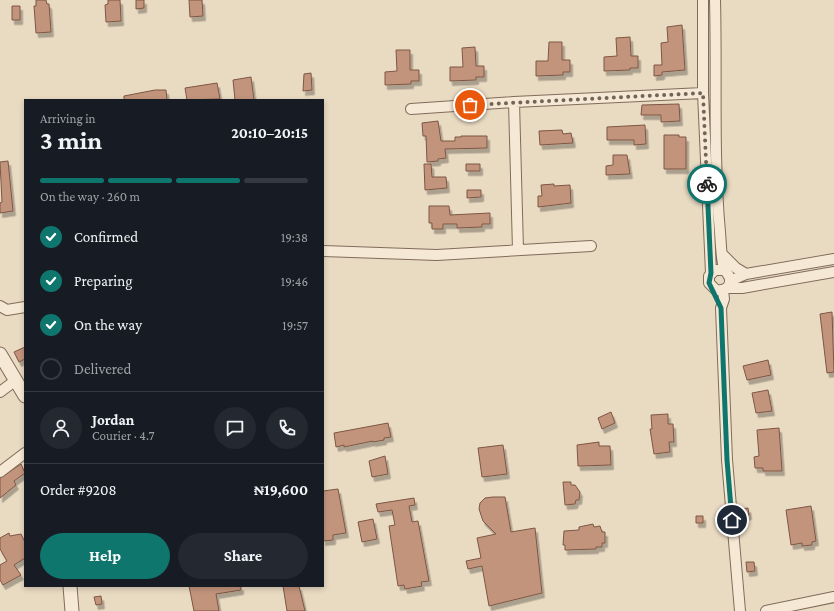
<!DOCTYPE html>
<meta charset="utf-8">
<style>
:root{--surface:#171b24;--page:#242831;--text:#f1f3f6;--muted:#9ea1a6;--line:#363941;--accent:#0f766e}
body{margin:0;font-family:"Crimson Pro",serif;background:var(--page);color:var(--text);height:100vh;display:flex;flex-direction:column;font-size:15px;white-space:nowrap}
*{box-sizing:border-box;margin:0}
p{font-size:13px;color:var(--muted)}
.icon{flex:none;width:22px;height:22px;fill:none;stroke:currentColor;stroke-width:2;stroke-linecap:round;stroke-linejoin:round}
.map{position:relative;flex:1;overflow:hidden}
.drawer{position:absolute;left:24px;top:99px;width:300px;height:488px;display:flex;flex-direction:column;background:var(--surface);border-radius:0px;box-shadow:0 2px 6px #0003}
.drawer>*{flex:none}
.pin{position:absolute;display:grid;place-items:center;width:34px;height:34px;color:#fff;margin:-17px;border:2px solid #fff;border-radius:50%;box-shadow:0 1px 4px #0007}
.courier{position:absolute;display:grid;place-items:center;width:40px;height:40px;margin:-20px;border:3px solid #0f766e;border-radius:50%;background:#fff;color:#222;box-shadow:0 1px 5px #0007}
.summary em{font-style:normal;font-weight:700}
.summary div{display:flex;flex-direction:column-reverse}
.summary{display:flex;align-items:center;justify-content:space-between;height:68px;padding:0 16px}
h1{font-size:26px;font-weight:700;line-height:30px}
.bar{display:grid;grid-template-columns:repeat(4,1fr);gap:6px 4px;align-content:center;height:48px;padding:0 16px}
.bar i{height:5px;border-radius:3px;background:var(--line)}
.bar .selected{background:var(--accent)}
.bar p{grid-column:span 4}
.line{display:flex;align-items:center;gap:10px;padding:0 16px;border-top:1px solid var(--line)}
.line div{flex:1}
.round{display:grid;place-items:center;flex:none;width:42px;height:42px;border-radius:21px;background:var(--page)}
ol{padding:0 16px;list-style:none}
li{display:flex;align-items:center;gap:12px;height:44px}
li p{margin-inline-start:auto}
li .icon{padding:4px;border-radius:50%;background:var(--accent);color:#fff;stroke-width:4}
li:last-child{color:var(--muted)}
li i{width:22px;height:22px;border:2px solid var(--line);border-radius:50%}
.action{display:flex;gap:8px;margin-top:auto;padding:8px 16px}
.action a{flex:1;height:46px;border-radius:24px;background:var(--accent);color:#fff;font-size:16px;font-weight:700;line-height:46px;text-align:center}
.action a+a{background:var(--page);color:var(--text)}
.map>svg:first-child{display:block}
.building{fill:#c3947c;stroke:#7d5644;filter:url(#shadow)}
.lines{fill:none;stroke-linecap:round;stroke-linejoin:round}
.minor-casing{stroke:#816c5b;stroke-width:12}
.tertiary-casing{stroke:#816c5b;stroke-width:15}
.minor{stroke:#f5e8d4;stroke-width:10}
.tertiary{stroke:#f5e8d4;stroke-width:13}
.done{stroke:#726557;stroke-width:4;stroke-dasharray:0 7.2}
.route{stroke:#0f766e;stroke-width:5}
</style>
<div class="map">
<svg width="834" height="611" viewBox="0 0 834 611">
<defs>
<filter id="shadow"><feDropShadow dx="2.5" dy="4.5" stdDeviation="0" flood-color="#0004"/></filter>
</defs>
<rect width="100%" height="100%" fill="#e9dac2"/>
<path class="building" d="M36,0H46L47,4H49L51,32L36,33L34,6H36Z
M108,0H120L121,21L106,22L105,5L108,4Z
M136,0H144V8L136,9Z
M189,0H202L203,16L190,17Z
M12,6H20V20H12Z
M682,25L685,70L662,72V75L654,76V65H662L661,43L668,42L667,27Z
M630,37L631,56H638V68H630V70L604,71V57L617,56L616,38Z
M549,42H562V60H570V72H563V75L536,76V61H548Z
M475,47L476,66H484V77H476V80L450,81V67H463L462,48Z
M396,50H410V70H419V81H411V84L385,85V72L397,71Z
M311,73L312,90L303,91L304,74Z
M251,77L254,100H235L233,80Z
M217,83L220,99L187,100L185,88Z
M155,90H166L167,100H124V96Z
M679,104L680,121L661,122V115H641L642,105Z
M438,121L441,141H455V137H461V136H487V148L445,149L446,158L438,159V161L427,162L426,136H423L422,123Z
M645,125L646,144L634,145V140H607V127Z
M562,130L563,134L571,133L573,143L540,145L539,131Z
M664,135H679V137H686V169H664Z
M613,155H627L630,174L606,175V166L613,165Z
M8,161L13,211L0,213V203L2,202L0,162Z
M424,164H431L432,177H446L447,188L425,190Z
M466,164H480V171H466Z
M554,184V186L570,185L571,203L538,207V196H542L541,185Z
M467,190H481V197L467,198Z
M429,206H449L450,215L490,213V224H482V227L457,228V224H443V229H432V223H429Z
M832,312L834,372L827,373L820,314Z
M25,347V359L19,362L14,352Z
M768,360L771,375L747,380L743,366Z
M768,390L772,411L756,413L752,393Z
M611,412L615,423L602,429L598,418Z
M668,414V424H673L674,442H669L670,452L654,454L650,429H652L651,415Z
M388,423L391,437L384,438V440L373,442V441L344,447V445L336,447L334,433Z
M779,428L782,471H763V468H755L754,457L759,456L757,430Z
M599,442V446H610L611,465L578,466L577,445Z
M503,445L507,474L482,477L478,448Z
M385,456L388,474L372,477L369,461Z
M21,464L25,473L14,481L16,485L0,498V478Z
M563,482H571V485H575L580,492L579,500H576L575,504L565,505Z
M338,489L346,533L333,535V540L323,541V491Z
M493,497H505L511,532L535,528L542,593L489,606L482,566L468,569L466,561L481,558L477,538L496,534L483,521L479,509L480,503L485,498Z
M414,498L415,505L409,506L412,522L418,521L429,581L421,582L422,586L405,589L404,585L398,586L389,526L395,525L392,510L378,512L376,504Z
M811,506L816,541L812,542V545L802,546V543L791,545L786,510Z
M748,508L749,515L741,516L740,509Z
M696,516H703V523H696Z
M373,519L377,539L362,542L358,522Z
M593,524L594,527L600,526L602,532H605V543H602V547H596V549L565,550V545H563L564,531L579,530V527Z
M9,533L10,536L21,534L25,542V558L14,565L21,575L3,585L0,580V565L7,561L0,549V538Z
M746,562H754L755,571L747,572Z
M189,586H241V590L216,594L219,611H194Z
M283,586H299L305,611H287Z
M101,596L102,604L96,605L94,597Z"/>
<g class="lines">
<g class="minor-casing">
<path id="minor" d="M703,0V93L711,273
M715,0C717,77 713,155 720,232C721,244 721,257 724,268C726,274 731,275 730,282C729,289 722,291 716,290L709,283V276L715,270H725
M514,102L518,250
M411,109L514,102L703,93
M323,251L437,255L591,246
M722,254L736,268L746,274
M730,281L746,274L834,259
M727,288H742L834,272
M723,290L724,299L721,308L727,460L740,611
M0,306L7,310L25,307
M0,392L16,380
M0,472L25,453
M766,611L834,597"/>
</g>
<g class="tertiary-casing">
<path id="tertiary" d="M0,354L25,396
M70,586L72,611"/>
</g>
<use href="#minor" class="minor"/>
<use href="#tertiary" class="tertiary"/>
</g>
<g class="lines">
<path class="done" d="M470,105L703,93L707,184"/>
<path class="route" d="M707,184L711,273L709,283L721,308L727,460L732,520"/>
</g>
</svg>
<div class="pin" style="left:470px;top:105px;background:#ea580c"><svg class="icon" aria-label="bag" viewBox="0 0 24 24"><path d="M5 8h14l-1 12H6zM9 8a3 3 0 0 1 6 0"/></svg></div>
<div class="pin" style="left:732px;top:520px;background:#1f2937"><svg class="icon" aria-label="home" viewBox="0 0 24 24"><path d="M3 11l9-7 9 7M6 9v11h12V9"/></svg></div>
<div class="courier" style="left:707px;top:184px"><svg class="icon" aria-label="bike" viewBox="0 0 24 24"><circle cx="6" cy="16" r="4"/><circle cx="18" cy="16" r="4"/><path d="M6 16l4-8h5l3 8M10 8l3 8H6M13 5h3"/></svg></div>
<section class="drawer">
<div class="summary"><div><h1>3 min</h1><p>Arriving in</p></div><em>20:10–20:15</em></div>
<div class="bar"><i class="selected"></i><i class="selected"></i><i class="selected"></i><i></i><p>On the way · 260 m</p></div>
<ol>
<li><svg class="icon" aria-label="check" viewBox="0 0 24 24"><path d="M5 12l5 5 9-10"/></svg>Confirmed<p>19:38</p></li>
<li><svg class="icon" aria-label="check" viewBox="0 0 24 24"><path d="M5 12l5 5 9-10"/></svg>Preparing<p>19:46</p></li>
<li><svg class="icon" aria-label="check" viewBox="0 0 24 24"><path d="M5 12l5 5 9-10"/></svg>On the way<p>19:57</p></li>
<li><i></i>Delivered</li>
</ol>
<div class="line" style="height:72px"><a class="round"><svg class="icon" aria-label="person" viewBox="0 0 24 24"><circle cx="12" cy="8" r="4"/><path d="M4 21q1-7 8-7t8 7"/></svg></a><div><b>Jordan</b><p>Courier · 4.7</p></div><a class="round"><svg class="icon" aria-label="chat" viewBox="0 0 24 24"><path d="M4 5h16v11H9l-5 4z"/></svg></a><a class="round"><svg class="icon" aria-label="phone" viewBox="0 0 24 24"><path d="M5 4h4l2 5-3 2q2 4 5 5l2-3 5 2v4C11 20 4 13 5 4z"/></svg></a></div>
<div class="line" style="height:52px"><div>Order #9208</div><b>₦19,600</b></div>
<div class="action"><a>Help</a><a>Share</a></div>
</section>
</div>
